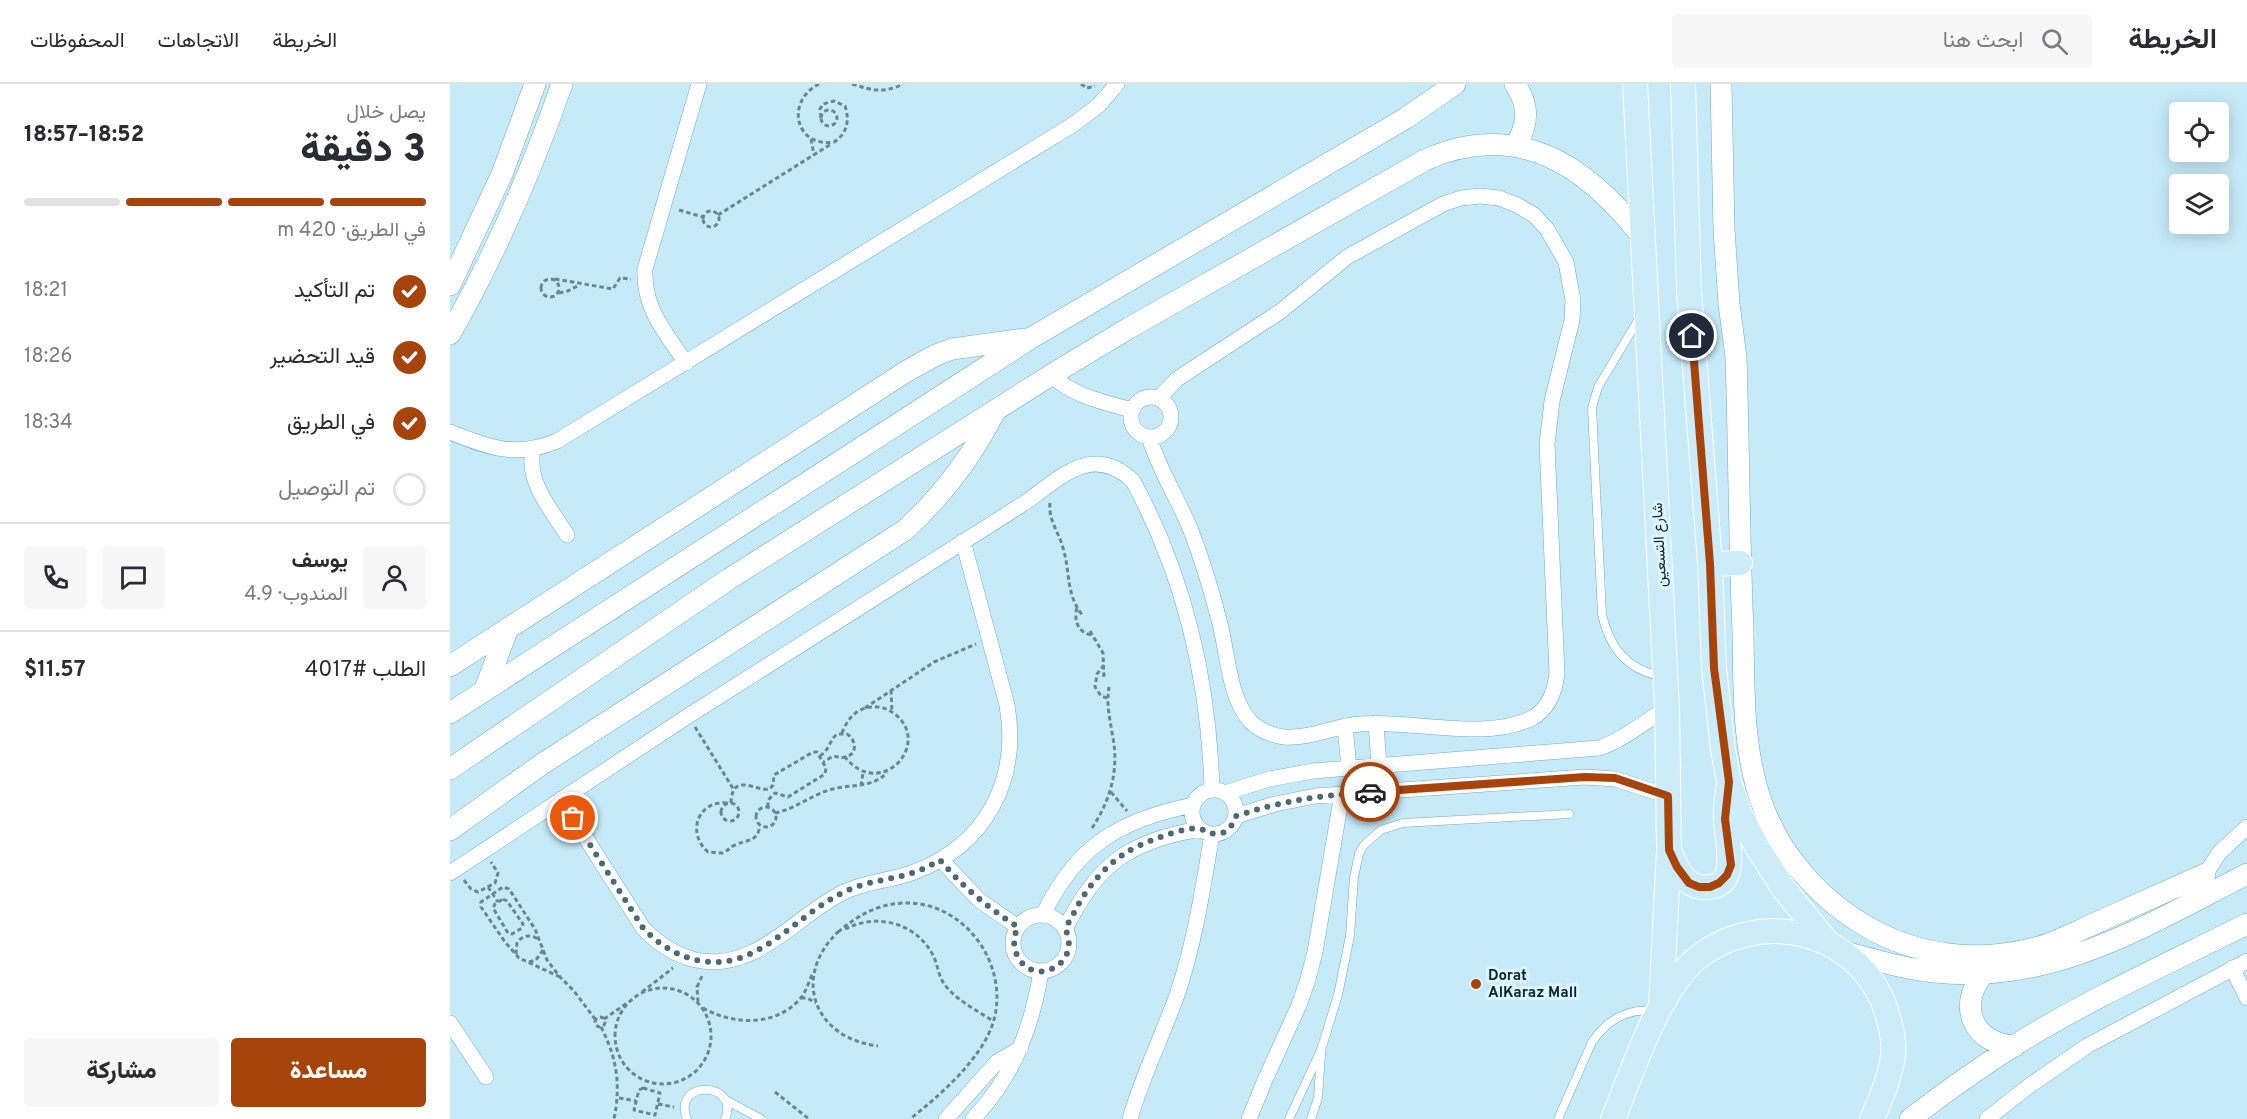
<!DOCTYPE html>
<html lang="ar">
<meta charset="utf-8">
<style>
:root{--surface:#fff;--page:#f7f7f7;--text:#2b2b33;--muted:#7c7c81;--line:#e1e1e2;--accent:#a7440c}
body{margin:0;font-family:Overpass,Vazirmatn,sans-serif;background:var(--page);color:var(--text);direction:rtl;height:100vh;display:flex;flex-direction:column;font-size:22px;white-space:nowrap}
*{box-sizing:border-box;margin:0}
p{font-size:20px;color:var(--muted)}
.icon{flex:none;width:33px;height:33px;fill:none;stroke:currentColor;stroke-width:2;stroke-linecap:round;stroke-linejoin:round}
.map{position:relative;flex:1;overflow:hidden;direction:ltr}
.details{display:flex;flex-direction:column;background:var(--surface);width:450px}
.details>*{flex:none}
.tools{position:absolute;left:1719px;top:18px;display:grid;gap:12px}
.tools a{display:grid;place-items:center;width:60px;height:60px;border-radius:6px;background:var(--surface);box-shadow:0 3px 15px #0003;font-size:30px}
.pin{position:absolute;display:grid;place-items:center;width:51px;height:51px;color:#fff;margin:-26px;border:3px solid #fff;border-radius:50%;box-shadow:0 2px 6px #0007}
.courier{position:absolute;display:grid;place-items:center;width:60px;height:60px;margin:-30px;border:4px solid #a7440c;border-radius:50%;background:#fff;color:#222;box-shadow:0 2px 8px #0007}
.head em{font-style:normal;font-weight:800}
.head div{display:flex;flex-direction:column-reverse}
.head{display:flex;align-items:center;justify-content:space-between;height:102px;padding:0 24px}
h1{font-size:39px;font-weight:800;line-height:45px}
.bar{display:grid;grid-template-columns:repeat(4,1fr);gap:9px 6px;align-content:center;height:72px;padding:0 24px}
.bar i{height:8px;border-radius:4px;background:var(--line)}
.bar .active{background:var(--accent)}
.bar p{grid-column:span 4}
.line{display:flex;align-items:center;gap:15px;padding:0 24px;border-top:2px solid var(--line)}
.line div{flex:1}
.round{display:grid;place-items:center;flex:none;width:63px;height:63px;border-radius:6px;background:var(--page)}
ol{padding:0 24px;list-style:none}
li{display:flex;align-items:center;gap:18px;height:66px}
li p{margin-inline-start:auto}
li .icon{padding:6px;border-radius:50%;background:var(--accent);color:#fff;stroke-width:4}
li:last-child{color:var(--muted)}
li i{width:33px;height:33px;border:3px solid var(--line);border-radius:50%}
.primary-button{display:flex;gap:12px;margin-top:auto;padding:12px 24px}
.primary-button a{flex:1;height:69px;border-radius:6px;background:var(--accent);color:#fff;font-size:24px;font-weight:800;line-height:69px;text-align:center}
.primary-button a+a{background:var(--page);color:var(--text)}
header{display:flex;align-items:center;gap:36px;box-sizing:border-box;height:84px;padding:0 30px;background:var(--surface);border-bottom:2px solid var(--line)}
header strong{font-size:28px}
nav{display:flex;gap:33px;margin-inline-start:auto;font-size:21px}
.search{width:420px;height:54px;background:var(--page);display:flex;align-items:center;gap:15px;box-sizing:border-box;padding:0 21px;border-radius:6px;color:var(--muted);font-size:22px}
main{display:flex;flex:1;min-height:0}
.map>svg:first-child{display:block}
.lines{fill:none;stroke-linecap:round;stroke-linejoin:round}
.lane-casing{stroke:#6fabc1;stroke-width:9}
.street-casing{stroke:#6fabc1;stroke-width:16}
.secondary-casing{stroke:#6fabc1;stroke-width:22}
.primary-casing{stroke:#fff;stroke-width:26}
.path{stroke:#688691;stroke-width:3;stroke-dasharray:4.5 3;stroke-linecap:butt}
.lane{stroke:#fff;stroke-width:8}
.street{stroke:#fff;stroke-width:15}
.secondary{stroke:#fff;stroke-width:21}
.primary{stroke:#cbecf8;stroke-width:24}
.done{stroke:#4d6a74;stroke-width:6;stroke-dasharray:0 10.8}
.route{stroke:#a7440c;stroke-width:8}
.poi-dot{fill:#a7440c;stroke:#def5ff;stroke-width:2}
.labels{text-anchor:middle;stroke-width:6;stroke-linejoin:round;paint-order:stroke}
.street-label{font-size:15px;fill:#0c252d;stroke:#def5ff}
.poi-label{font-size:15px;font-weight:bold;fill:#0c252d;stroke:#def5ff;text-anchor:start}
</style>
<header>
<strong>الخريطة</strong>
<div class="search"><svg class="icon" aria-label="search" viewBox="0 0 24 24"><circle cx="10" cy="10" r="6"/><path d="M15 15l6 6"/></svg>ابحث هنا</div>
<nav><a>الخريطة</a><a>الاتجاهات</a><a>المحفوظات</a></nav>
</header>
<main>
<div class="map">
<svg width="1797" height="1035" viewBox="0 0 1797 1035">
<rect width="100%" height="100%" fill="#c7eaf8"/>
<g class="lines">
<g class="lane-casing">
<path id="lane" d="M1190,233L1148,303L1142,324L1152,530C1159,563 1177,586 1211,592
M274,1015L311,1035
M237,1035C221,995 291,997 275,1035
M839,1035L871,966L888,911L900,852L904,793L909,770L914,761L931,746L953,739L1119,730
M861,1035L868,1014L871,970
M1108,1035L1142,958C1157,936 1177,924 1204,927"/>
</g>
<g class="street-casing">
<path id="street" d="M236,279C215,248 193,224 195,185L249,0
M601,291C623,312 653,318 682,326
M681 333a20 20 0 1 1 40 0a20 20 0 1 1-40 0Z
M0,348C39,364 66,374 107,357L624,40L649,21L667,0
M699,353C709,385 727,414 740,444C752,475 762,508 770,540C778,571 779,615 801,638C809,646 823,652 834,653C859,655 885,642 910,640C961,635 1035,658 1082,634C1099,625 1105,607 1107,589L1097,360L1102,317L1122,236L1123,216L1116,178L1097,145L1084,131L1067,121L1049,114L1030,112L1011,114L993,120L897,173L831,227L727,295L709,314
M83,366C76,398 101,425 117,451
M926,639L929,682
M895,642L899,684
M742 728a22 22 0 1 1 44 0a22 22 0 1 1-44 0Z
M775,709L819,695L863,687L1149,664C1175,655 1194,638 1217,624
M111,715L193,844C208,860 224,871 246,876C306,889 346,831 394,808C416,797 441,797 464,788C536,761 570,696 557,621L513,457
M786,732L825,720L865,712L1135,693L1165,695L1218,712
M491,776L529,816L568,843
M0,789L238,632L573,420C609,395 642,358 683,397C735,493 759,598 762,706
M1751,797L1769,769L1797,743
M593,831C626,762 669,736 743,721
M563 859a28 28 0 1 1 56 0a28 28 0 1 1-56 0Z
M615,845C647,780 679,757 750,745
M1782,884L1797,914
M0,939L36,993
M496,1035L547,978L571,964
M523,1035C563,993 582,944 591,887
M680,1035C692,992 712,953 727,911C745,858 753,804 762,750
M799,1035L815,996L849,921L858,895L865,868L892,710
M1537,1035L1579,1002L1637,962L1797,877"/>
</g>
<g class="secondary-casing">
<path id="secondary" d="M1065,0C1079,21 1079,39 1066,61
M1271,0L1274,145L1279,220L1286,273C1289,365 1289,456 1293,547C1294,606 1292,669 1314,725C1333,775 1373,818 1419,844C1469,872 1529,879 1585,864C1606,859 1627,847 1648,838C1683,822 1719,806 1755,790
M0,201L52,90L85,0
M0,250C45,171 82,86 112,0
M0,582L457,287L486,271L502,265L574,255
M35,605L58,544
M0,629L581,254L956,34L1005,0
M0,685L279,495L601,291L679,244L975,76C1067,35 1136,80 1193,154
M0,746L92,680L455,446C492,412 521,374 544,329
M1391,867C1422,875 1453,885 1485,888C1602,901 1697,841 1797,790
M1533,890C1507,922 1523,960 1565,962
M1460,1035C1494,1009 1529,984 1565,961C1639,915 1719,879 1797,840"/>
</g>
<g class="primary-casing">
<path id="primary" d="M1185,0L1217,624L1219,766L1211,921
M1233,0L1239,207L1260,480L1264,584L1273,666L1279,698L1291,732L1307,763L1334,805L1377,858
M1260,480L1290,479
M1219,766C1225,781 1233,801 1251,803C1292,807 1277,760 1276,738C1275,727 1276,716 1278,705
M1163,1035C1182,989 1208,907 1246,875C1307,825 1402,844 1433,918C1439,934 1445,953 1443,971C1440,994 1431,1014 1422,1035"/>
</g>
<path class="path" d="M369,0C335,17 345,64 384,58C397,50 400,36 395,22L384,17L373,20L370,25L371,35
M402,0C421,6 434,10 453,0
M631,0L637,4L645,2
M371 34a8 8 0 1 1 16 0a8 8 0 1 1-16 0Z
M361,55L364,71
M229,126L253,133
M253 135a8 8 0 1 1 16 0a8 8 0 1 1-16 0Z
M268,131L381,60
M91 204a9 9 0 1 1 18 0a9 9 0 1 1-18 0Z
M105,195L163,205L170,194L181,195
M109,209L118,207L129,201
M600,419C598,436 609,448 613,464C621,490 615,509 633,532
M627,524C623,537 629,550 643,551
M640,547L653,569L654,595
M654,581L647,590L645,603L651,612L657,614
M441,606L442,628
M415,624L484,578L526,560
M245,643L284,706
M392,649C397,636 405,625 421,623C430,622 439,625 446,631C482,661 430,717 395,673
M370,672C380,665 379,657 387,650H397C405,655 409,669 396,673C391,675 387,671 382,673C381,673 374,678 373,678
M411,702L413,689
M661,708L677,727
M277,719C248,716 236,749 258,768L273,769C278,767 280,763 285,761C297,755 307,759 310,742
M281,719C282,687 306,708 320,705L323,701L324,691L363,668H367L376,684L375,690L338,713L325,709L318,716V723
M271 728a9 9 0 1 1 18 0a9 9 0 1 1-18 0Z
M306 733a10 10 0 1 1 20 0a10 10 0 1 1-20 0Z
M325,729C346,725 362,710 383,705C403,700 421,704 437,689
M642,744C660,717 669,687 663,654C660,635 656,622 659,603
M14,796L21,805L28,808L45,799L48,789L41,778
M38,803L48,818
M53,815L57,817L73,840L72,844L62,850L58,849L43,824L45,820Z
M395,845C427,829 465,838 483,871C488,881 488,892 495,901C506,916 528,927 543,937
M389,847C341,892 363,954 428,962
M388,848C408,831 428,820 454,819C515,817 561,882 543,939C531,976 489,1012 460,1035
M66,870L67,858C74,851 80,850 88,855
M79,878L86,876L93,866
M110,893L69,874L55,858L31,823V818L53,803L59,805L85,845L97,876L110,893L124,907L145,935
M165 952a48 48 0 1 1 96 0a48 48 0 1 1-96 0Z
M192,908L223,884
M351,914H357L366,919
M248,918L247,903L253,890
M253,924C283,941 325,943 350,915C356,908 359,897 363,889
M145 938a5 5 0 1 1 10 0a5 5 0 1 1-10 0Z
M154,935L177,919
M151,943C167,974 171,1001 164,1035
M193,1004L210,1009L205,1031L184,1026L189,1006Z
M325,1008L359,1035
M169,1014L186,1017
M208,1020L224,1023"/>
<use href="#lane" class="lane"/>
<use href="#street" class="street"/>
<use href="#secondary" class="secondary"/>
<use href="#primary" class="primary"/>
</g>
<g class="lines">
<path class="done" d="M123,734L193,844C222,875 264,889 304,868C337,851 362,823 396,807C417,797 440,796 462,789C472,786 481,781 490,776C513,803 538,824 568,843C554,870 581,900 607,882C616,876 621,864 618,854C618,853 616,846 616,845C616,842 620,836 622,833C634,807 653,783 677,768C690,760 736,741 750,745C759,747 763,752 772,749C780,746 783,740 786,732C835,716 869,712 920,708"/>
<path class="route" d="M920,708L1135,693L1165,694L1218,712L1219,766L1227,783L1239,799L1249,803H1260L1269,799L1277,791L1281,781L1275,735L1279,698L1264,584L1260,480L1242,252"/>
</g>
<circle class="poi-dot" cx="1026" cy="900" r="6"/>
<g class="labels">
<g class="street-label">
<text transform="translate(1209 461) rotate(-93)" y="5">شارع التسعين</text>
</g>
<g class="poi-label">
<text x="1038" y="896">Dorat<tspan x="1038" dy="17">AlKaraz Mall</tspan></text>
</g>
</g>
</svg>
<div class="tools">
<a><svg class="icon" aria-label="locate" viewBox="0 0 24 24"><circle cx="12" cy="12" r="6"/><path d="M12 2v4M12 18v4M2 12h4M18 12h4"/></svg></a>
<a><svg class="icon" aria-label="layers" viewBox="0 0 24 24"><path d="M12 4l9 5-9 5-9-5zM3 14l9 5 9-5"/></svg></a>
</div>
<div class="pin" style="left:123px;top:734px;background:#ea580c"><svg class="icon" aria-label="bag" viewBox="0 0 24 24"><path d="M5 8h14l-1 12H6zM9 8a3 3 0 0 1 6 0"/></svg></div>
<div class="pin" style="left:1242px;top:252px;background:#1f2937"><svg class="icon" aria-label="home" viewBox="0 0 24 24"><path d="M3 11l9-7 9 7M6 9v11h12V9"/></svg></div>
<div class="courier" style="left:920px;top:708px"><svg class="icon" aria-label="car" viewBox="0 0 24 24"><path d="M5 17H2v-5l4-1 3-4h7l3 4 3 1v5h-3M9 17h6M6 11h13"/><circle cx="7" cy="17" r="2"/><circle cx="17" cy="17" r="2"/></svg></div>
</div>
<section class="details">
<div class="head"><div><h1>3 دقيقة</h1><p>يصل خلال</p></div><em>18:52–18:57</em></div>
<div class="bar"><i class="active"></i><i class="active"></i><i class="active"></i><i></i><p>في الطريق · 420 m</p></div>
<ol>
<li><svg class="icon" aria-label="check" viewBox="0 0 24 24"><path d="M5 12l5 5 9-10"/></svg>تم التأكيد<p>18:21</p></li>
<li><svg class="icon" aria-label="check" viewBox="0 0 24 24"><path d="M5 12l5 5 9-10"/></svg>قيد التحضير<p>18:26</p></li>
<li><svg class="icon" aria-label="check" viewBox="0 0 24 24"><path d="M5 12l5 5 9-10"/></svg>في الطريق<p>18:34</p></li>
<li><i></i>تم التوصيل</li>
</ol>
<div class="line" style="height:108px"><a class="round"><svg class="icon" aria-label="person" viewBox="0 0 24 24"><circle cx="12" cy="8" r="4"/><path d="M4 21q1-7 8-7t8 7"/></svg></a><div><b>يوسف</b><p>المندوب · 4.9</p></div><a class="round"><svg class="icon" aria-label="chat" viewBox="0 0 24 24"><path d="M4 5h16v11H9l-5 4z"/></svg></a><a class="round"><svg class="icon" aria-label="phone" viewBox="0 0 24 24"><path d="M5 4h4l2 5-3 2q2 4 5 5l2-3 5 2v4C11 20 4 13 5 4z"/></svg></a></div>
<div class="line" style="height:78px"><div>الطلب #4017</div><b>$11.57</b></div>
<div class="primary-button"><a>مساعدة</a><a>مشاركة</a></div>
</section>
</main>
